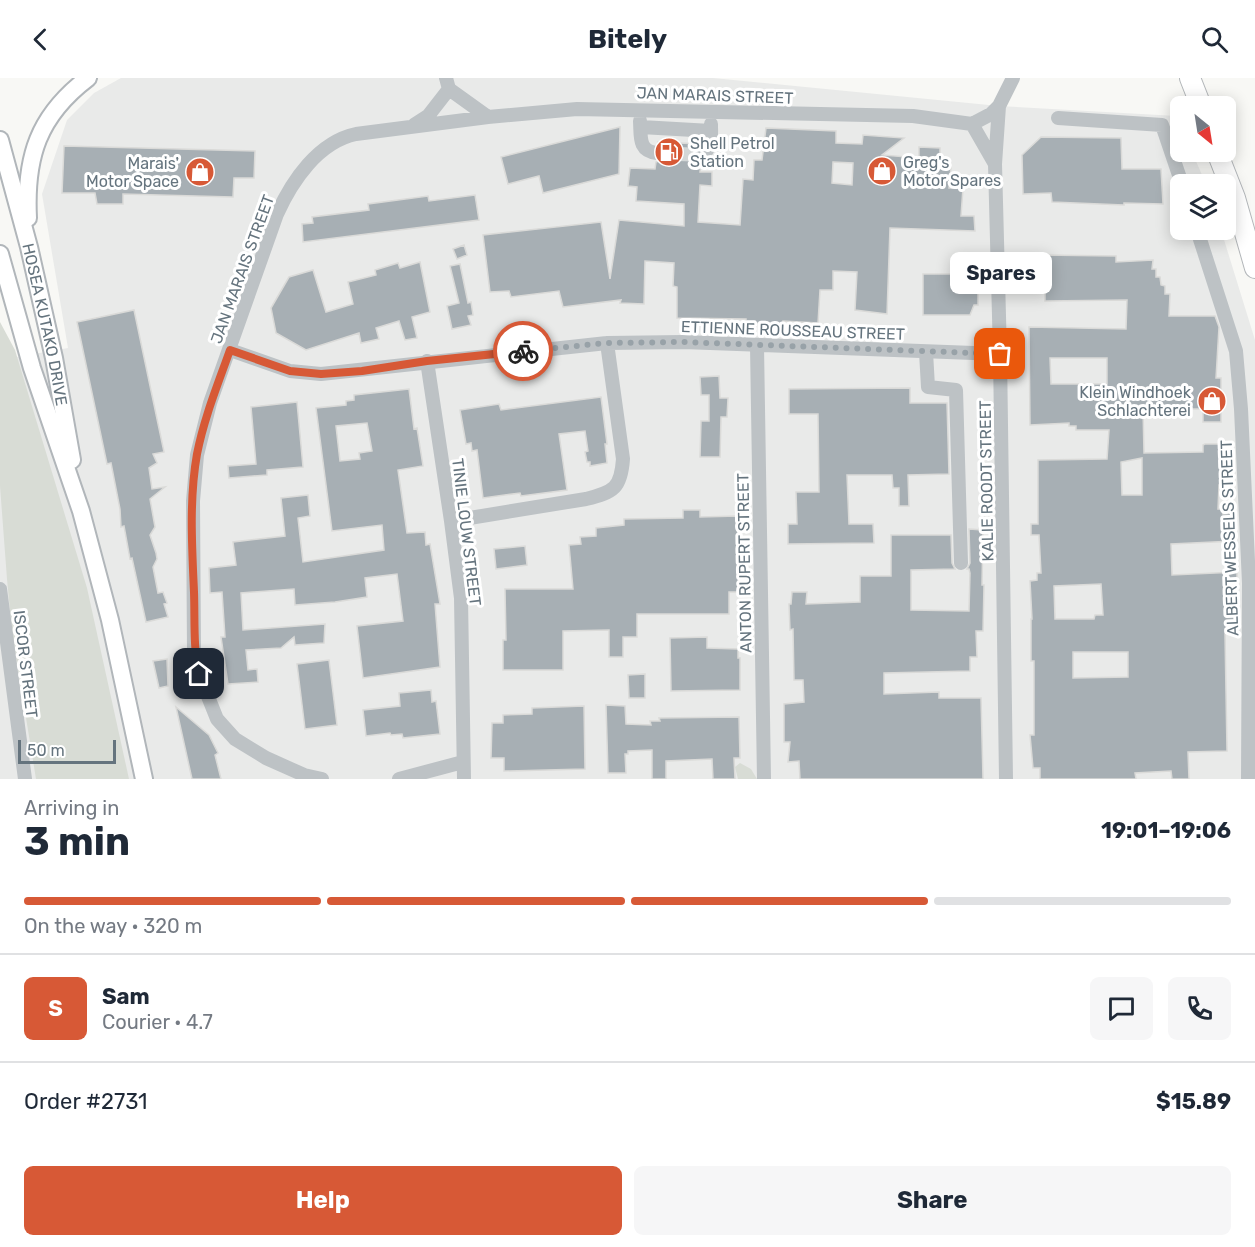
<!DOCTYPE html>
<meta charset="utf-8">
<style>
:root{--surface:#fff;--page:#f6f6f7;--text:#1f2937;--muted:#747a83;--line:#e0e1e3;--accent:#d75936}
body{margin:0;font-family:Rubik,sans-serif;background:var(--page);color:var(--text);height:100vh;display:flex;flex-direction:column;font-size:22px;white-space:nowrap}
*{box-sizing:border-box;margin:0}
p{font-size:20px;color:var(--muted)}
.icon{flex:none;width:33px;height:33px;fill:none;stroke:currentColor;stroke-width:2;stroke-linecap:round;stroke-linejoin:round}
.map{position:relative;height:701px;overflow:hidden}
.panel{display:flex;flex-direction:column;background:var(--surface);flex:1}
.panel>*{flex:none}
.needle{width:39px;rotate:150deg}
.fabs{position:absolute;left:1170px;top:18px;display:grid;gap:12px}
.fabs a{display:grid;place-items:center;width:66px;height:66px;border-radius:9px;background:var(--surface);box-shadow:0 3px 15px #0003;font-size:30px}
.scale{position:absolute;left:18px;bottom:15px;width:98px;box-sizing:border-box;padding-left:6px;border:3px solid #65747e;border-top:0;font-size:16px;line-height:21px;white-space:nowrap;color:#65747e;-webkit-text-stroke:4px #fff;paint-order:stroke}
.pin{position:absolute;display:grid;place-items:center;width:51px;height:51px;color:#fff;margin:-26px;border-radius:12px;box-shadow:0 3px 9px #0006}
.courier{position:absolute;display:grid;place-items:center;width:60px;height:60px;margin:-30px;border:4px solid #d75936;border-radius:50%;background:#fff;color:#222;box-shadow:0 2px 8px #0007}
.bubble{position:absolute;height:42px;border-radius:9px;background:var(--surface);box-shadow:0 3px 15px #0003;font-size:20px;font-weight:700;line-height:42px;text-align:center}
.overview em{font-style:normal;font-weight:700}
.overview div{display:flex;flex-direction:column-reverse}
.overview{display:flex;align-items:center;justify-content:space-between;height:102px;padding:0 24px}
h1{font-size:39px;font-weight:700;line-height:45px}
.bar{display:grid;grid-template-columns:repeat(4,1fr);gap:9px 6px;align-content:center;height:72px;padding:0 24px}
.bar i{height:8px;border-radius:4px;background:var(--line)}
.bar .current{background:var(--accent)}
.bar p{grid-column:span 4}
.line{display:flex;align-items:center;gap:15px;padding:0 24px;border-top:2px solid var(--line)}
.line div{flex:1}
.round{display:grid;place-items:center;flex:none;width:63px;height:63px;border-radius:9px;background:var(--page)}
.cta{display:flex;gap:12px;margin-top:auto;padding:12px 24px}
.cta a{flex:1;height:69px;border-radius:9px;background:var(--accent);color:#fff;font-size:24px;font-weight:700;line-height:69px;text-align:center}
.cta a+a{background:var(--page);color:var(--text)}
header{display:flex;justify-content:space-between;align-items:center;height:78px;padding:0 24px;background:var(--surface);font-size:27px;font-weight:700}
.map>svg:first-child{display:block}
.built{fill:#e9eae9}
.green{fill:#d8dcd5}
.building{fill:#a7afb4;stroke:#dadad8;stroke-width:1.5;fill-rule:evenodd}
.lines{fill:none;stroke-linecap:round;stroke-linejoin:round}
.minor-tunnel{stroke:#d3d7d7;stroke-width:14;stroke-dasharray:14 7;stroke-linecap:butt}
.major-casing{stroke:#b1b6ba;stroke-width:20}
.highway-casing{stroke:#b3b7ba;stroke-width:22}
.minor{stroke:#bdc2c5;stroke-width:14}
.major{stroke:#fff;stroke-width:16}
.highway{stroke:#fff;stroke-width:20}
.done{stroke:#98a2a8;stroke-width:6;stroke-dasharray:0 10.8}
.route{stroke:#d75936;stroke-width:8}
.labels{text-anchor:middle;stroke-width:6;stroke-linejoin:round;paint-order:stroke}
.street-label{font-size:16px;fill:#65747e;stroke:#fff}
.poi-label{font-size:16px;fill:#65747e;stroke:#fff;text-anchor:start}
</style>
<header><svg class="icon" aria-label="back" viewBox="0 0 24 24"><path d="M15 5l-7 7 7 7"/></svg>Bitely<svg class="icon" aria-label="search" viewBox="0 0 24 24"><circle cx="10" cy="10" r="6"/><path d="M15 15l6 6"/></svg></header>
<div class="map">
<svg width="1255" height="701" viewBox="0 0 1255 701">
<rect width="100%" height="100%" fill="#f8f8f5"/>
<path class="built" d="M121,0H713L999,28L1177,38L1180,46V74H1192L1206,106H1180V152H1221L1255,262V701H0V282L68,270L42,116L67,42L94,15Z"/>
<path class="green" d="M0,244L15,272L87,510L129,701H36L12,554L7,501L0,408Z
M740,685L751,691L757,701H738L735,689Z"/>
<path class="building" d="M620,49L619,96L543,115L539,98L508,106L501,79Z
M766,50L836,53V65L862,66L863,57L904,60L882,77L919,80V69L940,70V88L951,89L949,110H963L961,138H974L975,153L890,150L887,236L855,232L857,194L833,193V212H820L818,245L783,243V246L746,245V241L677,240V209L673,208L674,185L645,183L644,226L620,225L621,222L563,229L559,213L511,219L509,213L490,214L483,157L601,144L610,201L619,142L684,148V126L636,123L637,109L628,108L630,90L655,91L656,84L664,81L665,72L658,66V64L700,66L693,74V81L701,86L700,94H712V108L700,107L698,144L740,147L743,101L753,102L754,82H762ZM833,84L853,85L852,107L832,105Z
M1041,59L1121,60L1122,91H1161L1163,126L1124,125V127L1052,124L1051,115L1023,116L1022,77Z
M64,68L255,73L254,100H234L233,119L123,116V126H97L95,115H62Z
M475,117L479,142L303,164L302,146L313,145L312,139L369,132L368,126L428,118L429,123Z
M464,167L467,177L457,181L453,171Z
M1041,177L1116,178V184L1153,182L1152,191H1156V199H1160L1161,207L1165,208V216H1170L1169,238H1215L1219,249L1216,300H1221V344H1203V331H1143L1144,375L1203,374V367L1205,366H1225V407H1219L1218,431H1222L1223,436L1234,435L1235,463L1171,466L1172,497L1237,494V556H1225L1227,673L1188,674L1189,701H1172L1171,693L1135,695L1136,701H1040V690H1033L1030,657H1034V583H1031V541H1032L1030,503L1037,502V495H1041L1039,457H1031V446H1038V382L1107,381L1109,352H1076V348H1069V345L1030,347L1029,249L1126,251L1127,222L1045,223V189H1041ZM1050,280H1107V306H1051ZM1142,380V417H1122L1121,384ZM1101,506L1103,537H1095L1094,541H1055L1054,508ZM1073,574H1128V599L1073,600Z
M420,184L430,234L412,239L417,260L405,262L399,243L376,250L379,261L361,265L359,255L306,272L276,255L271,230L289,199L313,192L326,234L353,226L348,204L376,197L375,192L398,185L400,190Z
M460,186L468,225L471,224L473,237L468,238L471,247L452,251L447,228L459,225L450,188Z
M923,196H978V227H974L970,237H923Z
M134,232L164,374L153,376L157,385L149,390L152,411L165,409L150,421L155,449L150,457L156,475L157,481L153,489L158,515L163,514L167,525L164,526L168,539L146,544L132,480L130,481L124,448L121,449L120,431L111,385L107,386L77,244Z
M719,298L720,320H728L727,339H721L720,379H700L701,343H709V317H701L700,299Z
M910,310V325H947L949,396L908,397L909,428H899V410H893L892,397H847L849,446H873L874,465L788,466V446H797L796,414H819L818,336H789V311Z
M409,311L414,351L417,350L423,388L398,392L407,455L425,454L426,467L430,466L440,526H435L440,589L363,600L357,548L403,543L397,496L365,500L367,519L335,524L295,527L294,511L241,515L243,552L325,546L324,565L295,567L294,559L281,570L246,572L248,592L257,591L258,604L228,606L221,559H225L222,514L210,515L209,490L236,487L233,464L285,458L281,420L308,417L310,438L298,440L303,484L384,472L382,447L332,453L316,330L346,327V323L354,322V317ZM367,345L372,373L359,375L360,381L340,383L336,348Z
M601,319L607,366H605L607,385L590,388V384H587L585,374L588,373L585,353L559,356L567,412L521,418L520,415L483,420L477,372L472,373L471,365L466,366L460,332L499,326L501,332Z
M297,324L303,389L267,392V397L229,400L228,388L256,386L251,329Z
M683,432H700V439L738,438L739,514H729V536H637V559H623V579H609V552L563,553V592H503V562H506L505,511H573L569,467L581,466L580,459L596,458V450L624,447V441L683,440Z
M969,451L983,452L982,507H984L983,553H976L977,579H970V593L884,595V616L939,614V620H981L983,701H800L799,683L788,684L790,664H784V626L804,624L803,602H794L793,551L790,552L789,526H791L792,514H807L806,526L860,524V498H891V457H951L952,485L955,491L911,492V532L969,533L970,495L969,491H967L970,485Z
M525,468L527,487L496,491L494,471Z
M707,559V570L738,571V580H740V612L671,613L670,560Z
M167,581L168,608L159,610L153,583Z
M329,582L337,647L305,651L297,586Z
M645,596V620H629L628,597Z
M431,612L432,624L436,623L440,656L403,660L402,656L391,657L390,655L366,658L363,632L400,628L399,615Z
M606,627L625,628L626,646L651,647L650,643H660L659,640L739,639L740,680H734L735,701H713L712,681L666,683V701H652V672L628,673V676H625L626,695H608Z
M584,628L585,691L504,693V680H491L492,645H503V637L532,636V630Z
M176,629L209,657L218,675L215,677L221,701H192Z"/>
<g class="lines">
<path class="minor-tunnel" d="M657,75L701,77"/>
<g class="major-casing">
<g id="major">
<path id="s1" d="M0,62L29,169L54,280L72,382"/>
<path d="M28,140C25,79 38,38 88,0"/>
<path d="M0,176L32,290L81,433L110,542L144,701"/>
</g>
</g>
<g class="highway-casing">
<path id="highway" d="M1190,0L1201,28
M1217,74L1235,120L1255,190"/>
</g>
<path class="minor" d="M446,0L449,11L488,39
M1058,40L1162,47L1182,106
M640,43C641,59 638,73 657,75
M972,46L995,86
M414,47L428,38L449,11
M641,49L711,53
M701,77C713,71 711,57 711,46
M1197,152L1236,273L1241,331L1249,505L1248,701
M757,268L764,701
M230,272L290,293L321,296L607,265L683,264L1000,276
M926,274L928,309L956,312L961,485
M427,283L451,443L461,520L464,701
M451,443L586,421C614,414 621,410 623,381L607,265
M0,511L25,701
M322,701L304,697L266,680L235,661L217,641L199,596L194,574L193,423L197,377L210,325L277,136C292,103 318,64 356,56L488,39L577,31L913,38L972,46L991,36L999,28
M399,701L463,684
M1006,701L1000,276L995,86L999,28L1013,0"/>
<use href="#major" class="major"/>
<use href="#highway" class="highway"/>
</g>
<g class="lines">
<path class="done" d="M523,273L607,265L683,264L1000,276"/>
<path class="route" d="M199,596C193,569 195,542 194,514C192,469 189,421 197,376C204,340 218,306 230,272L290,293L321,296L362,293L427,283L523,273"/>
</g>
<defs>
<g id="fuel-disc" transform="scale(1.5)"><circle r="9.5" fill="#d75936" stroke="#fff"/><path d="M-5.5-6h7V0h2V4h1.3V-2.5L3-4.5l.8-.8L6-3V5H2.5V1h-1V6h-7ZM-4.2-4.7v3.2H.2V-4.7Z" fill="#fff"/></g>
<g id="shop-disc" transform="scale(1.5)"><circle r="9.5" fill="#d75936" stroke="#fff"/><path d="M-5-2.5h2.3a2.7 3.5 0 0 1 5.4 0H5L5.5 6h-11ZM-1.5-2.5h3a1.5 2.3 0 0 0-3 0Z" fill="#fff"/></g>
</defs>
<g fill-rule="evenodd">
<use href="#fuel-disc" x="669" y="74"/>
<use href="#shop-disc" x="882" y="93"/>
<use href="#shop-disc" x="200" y="94"/>
<use href="#shop-disc" x="1212" y="323"/>
</g>
<g class="labels">
<g class="street-label">
<text transform="translate(715 17) rotate(2)" y="6">JAN MARAIS STREET</text>
<text transform="translate(242 191) rotate(-70)" y="6">JAN MARAIS STREET</text>
<text dy="6" stroke="none"><textPath href="#s1" startOffset="190">HOSEA KUTAKO DRIVE</textPath></text>
<text transform="translate(793 252) rotate(2)" y="6">ETTIENNE ROUSSEAU STREET</text>
<text transform="translate(986 403) rotate(-91)" y="6">KALIE ROODT STREET</text>
<text transform="translate(467 454) rotate(83)" y="6">TINIE LOUW STREET</text>
<text transform="translate(1229 460) rotate(-92)" y="6">ALBERT WESSELS STREET</text>
<text transform="translate(744 485) rotate(-91)" y="6">ANTON RUPERT STREET</text>
<text transform="translate(26 586) rotate(83)" y="6">ISCOR STREET</text>
</g>
<g class="poi-label">
<text x="690" y="71">Shell Petrol<tspan x="690" dy="18">Station</tspan></text>
<text x="903" y="90">Greg's<tspan x="903" dy="18">Motor Spares</tspan></text>
<text x="179" y="91" text-anchor="end">Marais'<tspan x="179" dy="18">Motor Space</tspan></text>
<text x="1191" y="320" text-anchor="end">Klein Windhoek<tspan x="1191" dy="18">Schlachterei</tspan></text>
</g>
</g>
</svg>
<div class="fabs">
<a><svg class="needle" viewBox="-14 -14 28 28"><path d="M0-13l5 13h-10z" fill="#e53935"/><path d="M0 13l5-13h-10z" fill="#747a83"/></svg></a>
<a><svg class="icon" aria-label="layers" viewBox="0 0 24 24"><path d="M12 4l9 5-9 5-9-5zM3 14l9 5 9-5"/></svg></a>
</div>
<div class="scale">50 m</div>
<div class="pin" style="left:1000px;top:276px;background:#ea580c"><svg class="icon" aria-label="bag" viewBox="0 0 24 24"><path d="M5 8h14l-1 12H6zM9 8a3 3 0 0 1 6 0"/></svg></div>
<div class="pin" style="left:199px;top:596px;background:#1f2937"><svg class="icon" aria-label="home" viewBox="0 0 24 24"><path d="M3 11l9-7 9 7M6 9v11h12V9"/></svg></div>
<div class="courier" style="left:523px;top:273px"><svg class="icon" aria-label="bike" viewBox="0 0 24 24"><circle cx="6" cy="16" r="4"/><circle cx="18" cy="16" r="4"/><path d="M6 16l4-8h5l3 8M10 8l3 8H6M13 5h3"/></svg></div>
<div class="bubble" style="left:950px;top:174px;width:102px">Spares</div>
</div>
<section class="panel">
<div class="overview"><div><h1>3 min</h1><p>Arriving in</p></div><em>19:01–19:06</em></div>
<div class="bar"><i class="current"></i><i class="current"></i><i class="current"></i><i></i><p>On the way · 320 m</p></div>
<div class="line" style="height:108px"><b class="round" style="background:var(--accent);color:#fff">S</b><div><b>Sam</b><p>Courier · 4.7</p></div><a class="round"><svg class="icon" aria-label="chat" viewBox="0 0 24 24"><path d="M4 5h16v11H9l-5 4z"/></svg></a><a class="round"><svg class="icon" aria-label="phone" viewBox="0 0 24 24"><path d="M5 4h4l2 5-3 2q2 4 5 5l2-3 5 2v4C11 20 4 13 5 4z"/></svg></a></div>
<div class="line" style="height:78px"><div>Order #2731</div><b>$15.89</b></div>
<div class="cta"><a>Help</a><a>Share</a></div>
</section>
